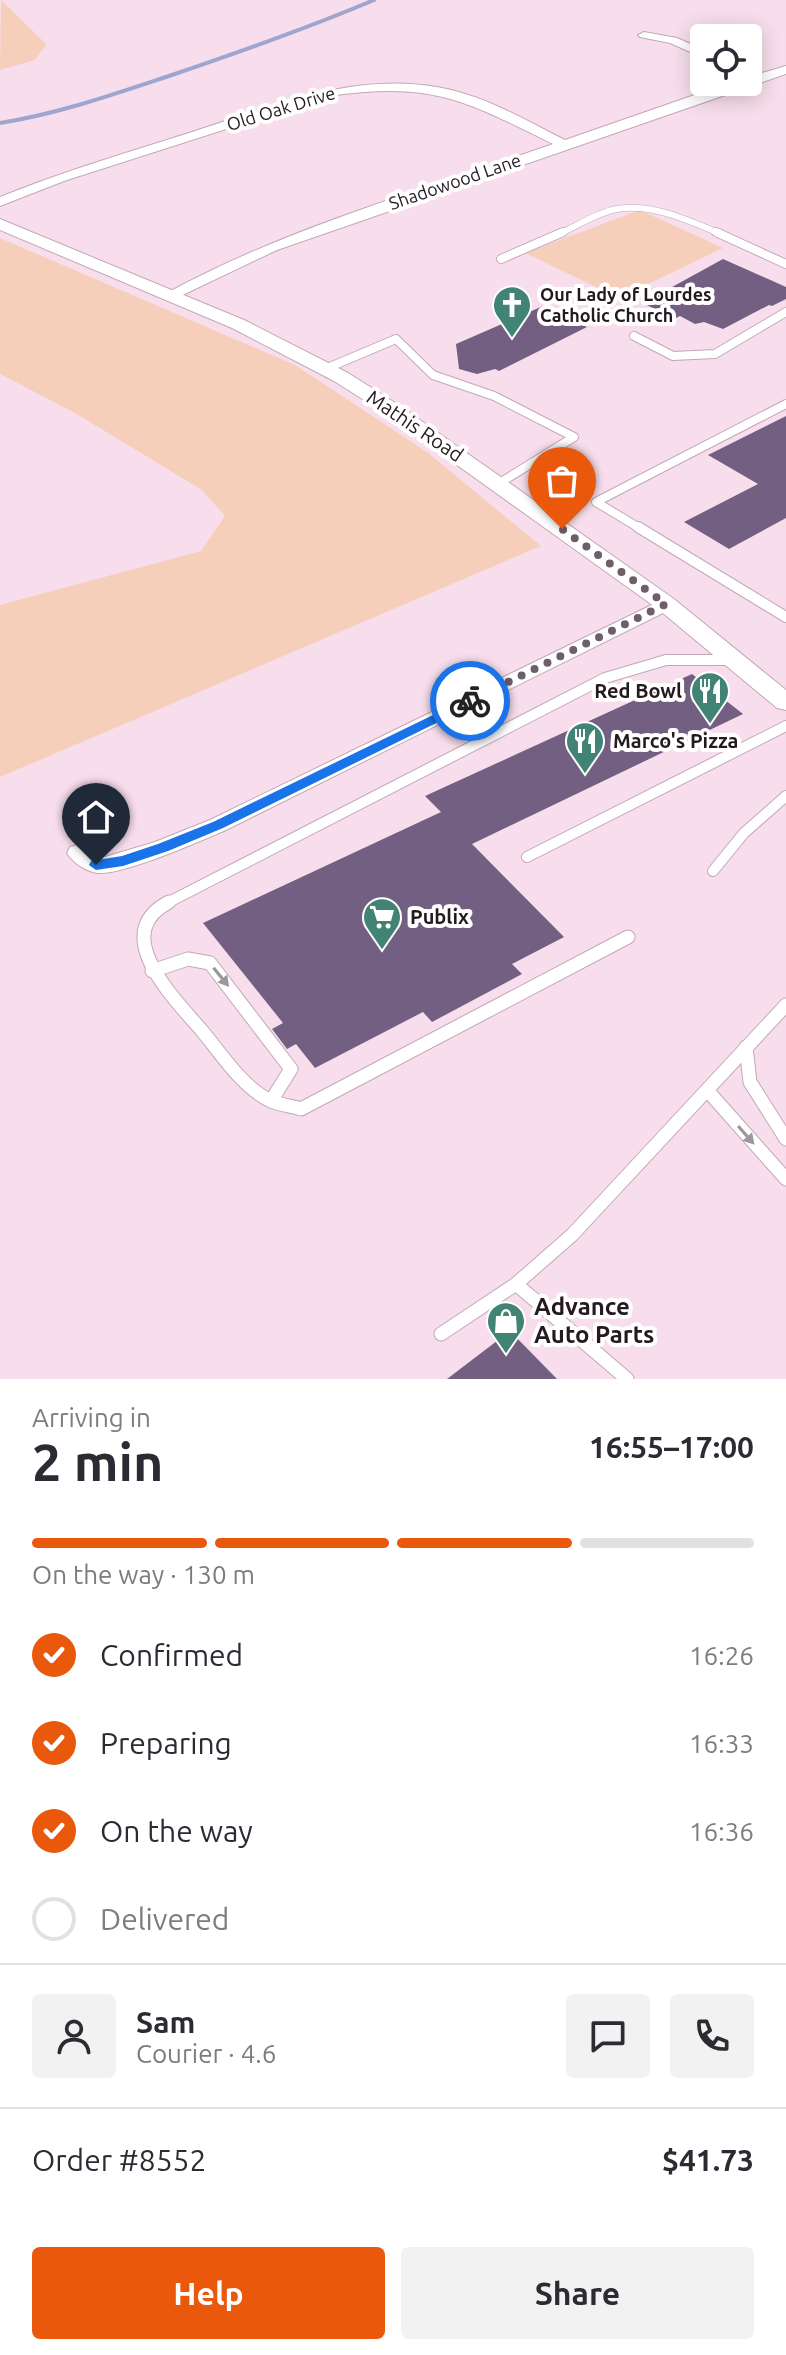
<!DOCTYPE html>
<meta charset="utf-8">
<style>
:root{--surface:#fff;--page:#f2f2f3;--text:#2b2b33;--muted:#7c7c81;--line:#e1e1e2;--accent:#ea580c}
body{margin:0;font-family:Ubuntu,sans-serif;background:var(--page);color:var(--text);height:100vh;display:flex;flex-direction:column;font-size:30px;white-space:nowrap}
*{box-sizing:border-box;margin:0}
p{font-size:26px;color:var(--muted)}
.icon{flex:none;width:44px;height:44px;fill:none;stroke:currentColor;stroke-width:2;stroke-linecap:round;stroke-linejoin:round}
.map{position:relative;height:1379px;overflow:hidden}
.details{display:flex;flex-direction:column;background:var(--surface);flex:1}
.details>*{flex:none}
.controls{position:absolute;left:690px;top:24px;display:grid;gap:16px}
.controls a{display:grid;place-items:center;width:72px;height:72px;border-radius:8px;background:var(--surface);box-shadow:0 4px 20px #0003;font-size:40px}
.pin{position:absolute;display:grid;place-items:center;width:68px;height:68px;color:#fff;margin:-82px -34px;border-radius:50% 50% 50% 0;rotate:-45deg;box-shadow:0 0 8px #0007}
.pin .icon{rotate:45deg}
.courier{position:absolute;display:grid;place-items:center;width:80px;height:80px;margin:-40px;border:6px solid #1a73e8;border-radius:50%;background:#fff;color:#222;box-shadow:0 2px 10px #0007}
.headline em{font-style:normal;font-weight:600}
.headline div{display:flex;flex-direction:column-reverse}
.headline{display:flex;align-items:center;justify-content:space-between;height:136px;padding:0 32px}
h1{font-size:52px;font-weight:600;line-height:60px}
.bar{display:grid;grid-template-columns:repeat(4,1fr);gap:12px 8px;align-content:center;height:96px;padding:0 32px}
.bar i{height:10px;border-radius:6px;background:var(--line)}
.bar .on{background:var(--accent)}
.bar p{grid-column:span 4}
.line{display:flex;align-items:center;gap:20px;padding:0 32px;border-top:2px solid var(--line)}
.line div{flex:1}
.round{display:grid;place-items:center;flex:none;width:84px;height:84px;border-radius:8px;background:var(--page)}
ol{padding:0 32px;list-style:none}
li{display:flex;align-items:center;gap:24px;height:88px}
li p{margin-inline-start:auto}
li .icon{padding:8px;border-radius:50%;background:var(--accent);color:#fff;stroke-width:4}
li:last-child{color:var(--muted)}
li i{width:44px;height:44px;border:4px solid var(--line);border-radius:50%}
.action{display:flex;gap:16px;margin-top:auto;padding:16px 32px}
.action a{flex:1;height:92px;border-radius:8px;background:var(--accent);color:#fff;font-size:32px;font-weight:600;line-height:92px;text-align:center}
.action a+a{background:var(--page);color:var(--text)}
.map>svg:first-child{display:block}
.green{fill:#f5cfba}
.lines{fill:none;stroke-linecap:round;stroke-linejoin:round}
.stream{stroke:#9ea5ce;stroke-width:4}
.building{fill:#735f82}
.service-far3-casing{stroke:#c1a8b6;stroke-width:7}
.service-far2-casing{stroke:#c1a8b6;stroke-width:10}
.service-far1-casing{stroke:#c1a8b6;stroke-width:12}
.service-casing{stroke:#c1a8b6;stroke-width:15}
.minor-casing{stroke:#c1a8b6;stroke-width:2}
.tertiary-casing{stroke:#c1a8b6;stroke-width:2}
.service-far3{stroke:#fff;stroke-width:6}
.service-far2{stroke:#fff;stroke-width:8}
.service-far1{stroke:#fff;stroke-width:10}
.service{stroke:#fff;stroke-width:13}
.minor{fill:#fff;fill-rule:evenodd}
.tertiary{fill:#fff;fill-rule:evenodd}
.oneway{fill:#9c989a}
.route{fill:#1a73e8}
.done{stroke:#6e5e67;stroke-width:8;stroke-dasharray:0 14.4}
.labels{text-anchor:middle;stroke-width:8;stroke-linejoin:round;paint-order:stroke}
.far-street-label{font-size:18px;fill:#23191f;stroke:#fff}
.far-poi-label{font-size:18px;font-weight:bold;fill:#23191f;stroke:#fff;text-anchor:start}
.street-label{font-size:20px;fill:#23191f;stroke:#fff}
.poi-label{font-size:20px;font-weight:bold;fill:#23191f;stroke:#fff;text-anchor:start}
.near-poi-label{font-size:24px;font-weight:bold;fill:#23191f;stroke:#fff;text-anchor:start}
</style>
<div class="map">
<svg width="786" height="1379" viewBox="0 0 786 1379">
<rect width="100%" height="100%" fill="#f8deec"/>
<path class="green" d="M1,0L46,44L35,60L0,70Z
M640,210L723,248L619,298L525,253Z
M0,238L295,365L427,452L541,546L0,777V605L201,551L225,516L202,490L75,413L0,374Z"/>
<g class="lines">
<path class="stream" d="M0,123C57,114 112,95 166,77C237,53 306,29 374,0"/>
</g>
<path class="building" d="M723,259L786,287V299L772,306L769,305L723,329L704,322L695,324L680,316L674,319L643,303Z
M543,306L587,327L499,371L495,369L477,374L459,369L456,344Z
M786,416V518L729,549L684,522L758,484L708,455Z
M692,674L743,714L472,844L564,937L512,964L522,974L432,1022L423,1012L315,1068L296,1044L287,1049L272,1029L283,1023L203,923L441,812L425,796Z
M510,1331L557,1379H447Z"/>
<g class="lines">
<g class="service-far3-casing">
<path id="service-far3" d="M559,234C577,226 598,212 617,209C652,203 690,221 721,234"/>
</g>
<g class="service-far2-casing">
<path id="service-far2" d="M716,232L786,264
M501,259L563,232
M634,336L673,356L715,354L786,312
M325,369L396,339L433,375L494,396L574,437L498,484
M641,529L596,502L786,404"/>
</g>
<g class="service-far1-casing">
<path id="service-far1" d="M638,527L786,617
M527,857L786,726
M713,871L744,833L786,796
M165,904L605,678L666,660H729"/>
</g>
<g class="service-casing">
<path id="service" d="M169,902C107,934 176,1000 203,1032C222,1055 243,1088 271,1101C280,1105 292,1106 301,1109L628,937
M152,971L188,959L210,963L291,1069L271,1101
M746,1047L750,1082L786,1139
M707,1090L786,1179
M516,1284L627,1379
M441,1334L516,1284L572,1235L786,1005"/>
</g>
<g class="minor-casing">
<path id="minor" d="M644,32L677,38L704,50V58L670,43L640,37L638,35Z
M786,66V74L277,250L172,300L165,296L167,293C288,227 423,190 553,144C464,100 432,81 329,96L64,181L0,206V197C62,172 125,153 189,133C270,107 351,72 437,87C484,95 523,119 565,140L732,82H748V77Z
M666,598L673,600L675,604L673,608L226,830C200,841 124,875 98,873C87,872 73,863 67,853L70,847L78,845L105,857L155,842L210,820Z"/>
</g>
<g class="tertiary-casing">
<path id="tertiary" d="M0,219L244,320L348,373L400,406L674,599L786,690V710L777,708L658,609L386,414L334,381L232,328L0,230Z"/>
</g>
<use href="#service-far3" class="service-far3"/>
<use href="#service-far2" class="service-far2"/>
<use href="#service-far1" class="service-far1"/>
<use href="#service" class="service"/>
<use href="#minor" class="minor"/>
<use href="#tertiary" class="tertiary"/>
</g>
<defs><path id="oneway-solid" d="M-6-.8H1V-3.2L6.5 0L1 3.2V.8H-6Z" transform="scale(2)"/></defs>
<g class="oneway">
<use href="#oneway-solid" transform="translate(221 977) rotate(51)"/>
<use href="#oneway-solid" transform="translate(746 1135) rotate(49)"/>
</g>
<path class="route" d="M470,697L475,698V704L223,828L168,851L123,866L96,870L89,865L91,861L122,856L158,844L213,822Z"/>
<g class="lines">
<path class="done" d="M470,701L666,604L562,529"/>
</g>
<defs>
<g id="church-pin" transform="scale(2)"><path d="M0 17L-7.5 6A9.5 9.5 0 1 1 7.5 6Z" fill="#418476" stroke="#fff"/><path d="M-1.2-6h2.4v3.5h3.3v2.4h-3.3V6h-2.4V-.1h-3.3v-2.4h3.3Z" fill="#fff"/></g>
<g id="restaurant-pin" transform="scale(2)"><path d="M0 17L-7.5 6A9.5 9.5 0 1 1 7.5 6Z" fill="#418476" stroke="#fff"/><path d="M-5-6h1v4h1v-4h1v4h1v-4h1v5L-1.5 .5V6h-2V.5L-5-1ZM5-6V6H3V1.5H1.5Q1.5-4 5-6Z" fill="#fff"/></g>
<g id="supermarket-pin" transform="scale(2)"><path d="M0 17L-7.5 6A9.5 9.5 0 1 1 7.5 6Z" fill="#418476" stroke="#fff"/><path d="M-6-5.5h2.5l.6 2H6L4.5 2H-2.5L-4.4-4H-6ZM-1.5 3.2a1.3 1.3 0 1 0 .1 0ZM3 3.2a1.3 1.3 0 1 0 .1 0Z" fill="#fff"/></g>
<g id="shop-pin" transform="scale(2)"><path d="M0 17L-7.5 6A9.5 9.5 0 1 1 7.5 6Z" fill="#418476" stroke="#fff"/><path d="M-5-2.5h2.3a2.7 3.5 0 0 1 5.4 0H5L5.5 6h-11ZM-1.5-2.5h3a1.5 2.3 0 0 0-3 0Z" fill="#fff"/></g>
</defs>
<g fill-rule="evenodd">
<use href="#church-pin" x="512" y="305"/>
<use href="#restaurant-pin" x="710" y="691"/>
<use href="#restaurant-pin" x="585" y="741"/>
<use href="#supermarket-pin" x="382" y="917"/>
<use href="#shop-pin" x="506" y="1321"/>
</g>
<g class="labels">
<g class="far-street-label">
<text transform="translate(281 109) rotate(-17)" y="6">Old Oak Drive</text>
<text transform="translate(455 182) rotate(-19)" y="6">Shadowood Lane</text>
</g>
<g class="far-poi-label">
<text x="540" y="301">Our Lady of Lourdes<tspan x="540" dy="21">Catholic Church</tspan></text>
</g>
<g class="street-label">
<text transform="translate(415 426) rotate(34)" y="7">Mathis Road</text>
</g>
<g class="poi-label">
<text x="682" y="698" text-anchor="end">Red Bowl</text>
<text x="613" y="748">Marco's Pizza</text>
<text x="410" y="924">Publix</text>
</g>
<g class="near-poi-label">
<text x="534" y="1315">Advance<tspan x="534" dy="28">Auto Parts</tspan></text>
</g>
</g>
</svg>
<div class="controls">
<a><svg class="icon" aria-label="locate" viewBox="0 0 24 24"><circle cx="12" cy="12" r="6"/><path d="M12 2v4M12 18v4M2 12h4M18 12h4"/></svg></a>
</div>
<div class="pin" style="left:562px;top:529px;background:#ea580c"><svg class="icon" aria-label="bag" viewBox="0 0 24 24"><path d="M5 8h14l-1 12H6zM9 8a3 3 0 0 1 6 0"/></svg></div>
<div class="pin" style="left:96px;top:865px;background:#1f2937"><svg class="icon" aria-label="home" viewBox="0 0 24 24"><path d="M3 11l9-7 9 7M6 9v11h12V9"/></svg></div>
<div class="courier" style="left:470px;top:701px"><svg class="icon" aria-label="bike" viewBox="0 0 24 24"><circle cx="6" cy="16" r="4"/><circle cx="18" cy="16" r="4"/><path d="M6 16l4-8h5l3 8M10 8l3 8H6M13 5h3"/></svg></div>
</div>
<section class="details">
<div class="headline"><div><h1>2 min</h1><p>Arriving in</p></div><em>16:55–17:00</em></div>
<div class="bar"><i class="on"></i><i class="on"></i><i class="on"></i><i></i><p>On the way · 130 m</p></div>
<ol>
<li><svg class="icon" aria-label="check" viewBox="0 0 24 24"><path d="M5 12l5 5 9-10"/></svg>Confirmed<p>16:26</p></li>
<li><svg class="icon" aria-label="check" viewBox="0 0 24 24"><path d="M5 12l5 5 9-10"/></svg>Preparing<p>16:33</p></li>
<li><svg class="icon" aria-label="check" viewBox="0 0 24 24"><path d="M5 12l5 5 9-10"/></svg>On the way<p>16:36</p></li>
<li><i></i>Delivered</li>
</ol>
<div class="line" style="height:144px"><a class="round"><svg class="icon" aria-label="person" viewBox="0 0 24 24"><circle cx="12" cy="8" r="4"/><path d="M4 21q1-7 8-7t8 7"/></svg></a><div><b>Sam</b><p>Courier · 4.6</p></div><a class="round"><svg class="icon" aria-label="chat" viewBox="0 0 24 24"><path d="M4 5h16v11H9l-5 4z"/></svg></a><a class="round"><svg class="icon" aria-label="phone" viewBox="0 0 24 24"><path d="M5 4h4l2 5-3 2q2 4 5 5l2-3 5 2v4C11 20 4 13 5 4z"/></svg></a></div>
<div class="line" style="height:104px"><div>Order #8552</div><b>$41.73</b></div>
<div class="action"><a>Help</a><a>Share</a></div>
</section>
